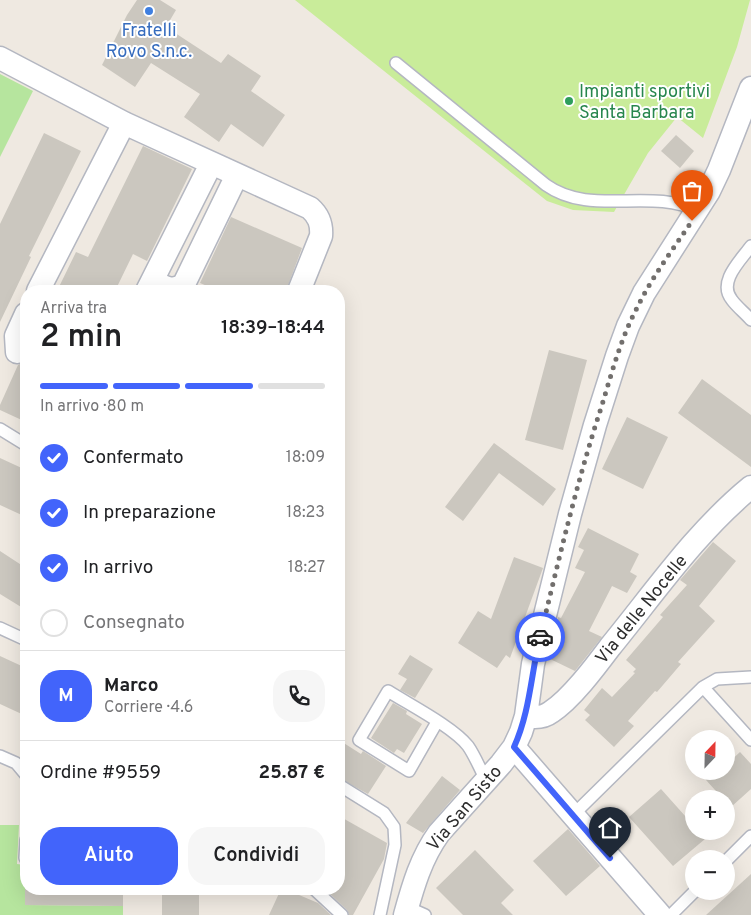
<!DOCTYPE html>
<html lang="it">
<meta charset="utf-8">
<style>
:root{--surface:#fff;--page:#f6f6f6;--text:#202124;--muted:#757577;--line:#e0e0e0;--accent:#4264fb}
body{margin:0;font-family:Overpass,sans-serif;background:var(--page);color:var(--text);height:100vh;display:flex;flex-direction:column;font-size:19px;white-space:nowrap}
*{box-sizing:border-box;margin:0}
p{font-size:16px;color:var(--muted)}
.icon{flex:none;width:28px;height:28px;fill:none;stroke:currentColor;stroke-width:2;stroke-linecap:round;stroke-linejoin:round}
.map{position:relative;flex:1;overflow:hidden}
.drawer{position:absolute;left:20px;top:285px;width:325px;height:610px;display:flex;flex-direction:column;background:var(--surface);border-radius:20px;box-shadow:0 5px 20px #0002}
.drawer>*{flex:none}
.needle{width:32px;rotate:22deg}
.tools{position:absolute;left:685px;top:730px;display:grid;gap:10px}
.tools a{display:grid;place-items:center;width:50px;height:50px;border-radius:50%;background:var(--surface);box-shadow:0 5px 20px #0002;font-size:25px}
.pin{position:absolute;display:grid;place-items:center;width:42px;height:42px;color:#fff;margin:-51px -21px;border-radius:50% 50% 50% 0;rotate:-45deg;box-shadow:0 0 5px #0007}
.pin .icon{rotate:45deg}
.courier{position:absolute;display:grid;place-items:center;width:50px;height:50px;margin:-25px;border:4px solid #4264fb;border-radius:50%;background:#fff;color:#222;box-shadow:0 1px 6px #0007}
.overview em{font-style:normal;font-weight:600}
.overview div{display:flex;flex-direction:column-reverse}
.overview{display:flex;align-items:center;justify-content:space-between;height:85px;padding:0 20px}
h1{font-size:32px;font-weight:600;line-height:38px}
.bar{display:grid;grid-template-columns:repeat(4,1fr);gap:8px 5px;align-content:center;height:60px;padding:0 20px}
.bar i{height:6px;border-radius:4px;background:var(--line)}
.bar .current{background:var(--accent)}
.bar p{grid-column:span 4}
.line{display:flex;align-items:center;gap:12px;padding:0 20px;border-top:1px solid var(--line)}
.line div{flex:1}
.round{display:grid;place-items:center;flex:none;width:52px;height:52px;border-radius:20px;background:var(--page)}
ol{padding:0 20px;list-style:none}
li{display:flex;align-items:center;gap:15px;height:55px}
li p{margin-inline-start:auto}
li .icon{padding:5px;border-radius:50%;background:var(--accent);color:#fff;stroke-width:4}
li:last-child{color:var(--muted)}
li i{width:28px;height:28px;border:2px solid var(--line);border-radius:50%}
.primary-button{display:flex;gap:10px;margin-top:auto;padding:10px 20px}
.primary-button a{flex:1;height:58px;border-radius:20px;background:var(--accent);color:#fff;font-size:20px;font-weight:600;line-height:58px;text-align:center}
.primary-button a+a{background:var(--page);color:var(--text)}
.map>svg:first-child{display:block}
.green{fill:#b6e59e}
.pitch{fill:#c9ec9a}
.building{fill:#cbc7bf}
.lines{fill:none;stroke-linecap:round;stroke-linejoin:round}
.lane-casing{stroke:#b4b7c1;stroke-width:14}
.street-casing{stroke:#b4b7c1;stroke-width:25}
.lane{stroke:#fff;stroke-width:11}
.street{stroke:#fff;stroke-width:22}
.done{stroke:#726f6d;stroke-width:5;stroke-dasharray:0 9}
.route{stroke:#4264fb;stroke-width:6}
.shop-dot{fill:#3f7fe0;stroke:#fff;stroke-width:2}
.leisure-dot{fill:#2e9e5b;stroke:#fff;stroke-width:2}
.labels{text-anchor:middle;stroke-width:4;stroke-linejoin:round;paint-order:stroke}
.shop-label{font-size:18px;fill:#366cbe;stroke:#fff}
.leisure-label{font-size:18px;fill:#27864d;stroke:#fff;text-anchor:start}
.street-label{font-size:18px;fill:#2e2e2e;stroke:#fff}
</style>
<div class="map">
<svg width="751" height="915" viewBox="0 0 751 915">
<rect width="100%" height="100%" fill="#efe9e1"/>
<path class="green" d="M0,74L33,91L0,157Z
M0,825H19L17,864L25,865V905L123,906V915H0Z"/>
<path class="pitch" d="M295,0H750L737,47L703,138L677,117L648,153L614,212L573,210L547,201Z"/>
<path class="building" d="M137,0H160L176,10L166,27L221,63L228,54L261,76L251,91L285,115L263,147L231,124L219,142L184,117L200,94L151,63L135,87L102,65L127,15Z
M44,133L81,151L29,256L31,257L0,322V224Z
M676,135L694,151L680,168L661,151Z
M143,146L192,169L147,261L133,254L115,291H57L76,252L88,257Z
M231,217L302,248L286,291H219L200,283Z
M549,350L587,360L563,450L525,440Z
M26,361V422L0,410V405L18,365Z
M702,379L751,415V467L678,413Z
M627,417L668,437L643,489L602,469Z
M494,443L556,489L543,506L499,473L463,521L445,507Z
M0,458L26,470V517L0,505Z
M588,528L639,554L630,572L637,576L627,593L612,586L589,631L602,637L575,671L548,658L558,618V617L561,618L585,572L575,568L584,550L578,547Z
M713,542L736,561L699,606L715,621L678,662L681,664L657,692L655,691L628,721L634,726L614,747L585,720L590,715L584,710L602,688L612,697L635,673L633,672L636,669L626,660L663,617L660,615L687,585L680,580Z
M0,551L26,568V610L0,594Z
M514,557L543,568L510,658L506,655L497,668L458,643L478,611L491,619Z
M410,655L433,669L415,698L400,690L407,679L398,674Z
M0,656L26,668V716L0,704Z
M393,703L407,711L406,714L422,724L404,753L397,749L394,753L371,738Z
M339,740L361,754L363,751L386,766L368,794L339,778Z
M740,752L751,764V789L731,807L726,802V799H723L698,771H726V765Z
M442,776L460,790L423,833L406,823Z
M661,789L694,826V831H698L705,839L673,866L629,817Z
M339,816L387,843L384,859L353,915H349L347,910L325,889H339Z
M568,829L600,866L566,896L533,861Z
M475,850L514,890L501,903L513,915H463L436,888Z
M751,874V915H706Z
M25,889H123V906L25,905Z
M162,889H199V915H162Z
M281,889H285L318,903L331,915H269Z"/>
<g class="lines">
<g class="lane-casing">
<path id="lane" d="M396,63L546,185C591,217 650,187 698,211
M751,246C741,260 717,282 732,300C737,307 745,313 751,320
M0,429L26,445
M0,628L26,640
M703,687L751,740
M437,722L409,771L359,740L388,691C410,705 453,727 468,746C475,756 480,769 486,780
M0,756L16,763L26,775
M339,785L384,813L394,827L395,845L380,915
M573,815L703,687L717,679L751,677
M25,858L26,840
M726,861L751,836
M314,889L342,915
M407,907L425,915
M671,915L695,891"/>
</g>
<g class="street-casing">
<path id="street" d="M0,58L124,123L310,208C319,216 322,224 321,236L299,291
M153,281C164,287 173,293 184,284L237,175
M38,291L124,123
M147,291L211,164
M17,352L16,336L26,314
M526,716C535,718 543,718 551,712C571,699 595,667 610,647C655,592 696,532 751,487
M514,747L660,915
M405,915C413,886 421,858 439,833L501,764L514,747L521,732L526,716L533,664L570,514L595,425L617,356L628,326L644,293L709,191L719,170L751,88"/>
</g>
<use href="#lane" class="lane"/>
<use href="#street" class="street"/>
</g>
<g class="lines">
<path class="done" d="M540,637C559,559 577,481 602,405C612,372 621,338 637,308C652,277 673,249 692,221"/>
<path class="route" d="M540,637C531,674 530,712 514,747L610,858"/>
</g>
<circle class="shop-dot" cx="149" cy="11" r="5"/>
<circle class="leisure-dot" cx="569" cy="101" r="5"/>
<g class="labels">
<g class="shop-label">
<text x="149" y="36">Fratelli<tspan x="149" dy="21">Rovo S.n.c.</tspan></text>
</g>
<g class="leisure-label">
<text x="579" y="97">Impianti sportivi<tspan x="579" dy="21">Santa Barbara</tspan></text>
</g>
<g class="street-label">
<text transform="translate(641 609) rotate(-51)" y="6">Via delle Nocelle</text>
<text transform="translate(464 808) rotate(-50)" y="6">Via San Sisto</text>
</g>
</g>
</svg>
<div class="tools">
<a><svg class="needle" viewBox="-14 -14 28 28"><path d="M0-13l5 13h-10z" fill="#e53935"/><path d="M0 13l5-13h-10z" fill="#757577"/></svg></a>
<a>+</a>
<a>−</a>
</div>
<div class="pin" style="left:692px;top:221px;background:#ea580c"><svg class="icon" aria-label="bag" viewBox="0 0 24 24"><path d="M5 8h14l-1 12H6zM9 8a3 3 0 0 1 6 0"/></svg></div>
<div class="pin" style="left:610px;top:858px;background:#1f2937"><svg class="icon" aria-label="home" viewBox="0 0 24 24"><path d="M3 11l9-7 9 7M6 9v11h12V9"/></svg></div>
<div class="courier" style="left:540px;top:637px"><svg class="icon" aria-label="car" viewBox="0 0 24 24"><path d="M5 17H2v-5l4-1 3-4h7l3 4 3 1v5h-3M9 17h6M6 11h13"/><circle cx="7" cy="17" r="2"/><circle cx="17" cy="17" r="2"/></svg></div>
<section class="drawer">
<div class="overview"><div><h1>2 min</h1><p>Arriva tra</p></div><em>18:39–18:44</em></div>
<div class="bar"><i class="current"></i><i class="current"></i><i class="current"></i><i></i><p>In arrivo · 80 m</p></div>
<ol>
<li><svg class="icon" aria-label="check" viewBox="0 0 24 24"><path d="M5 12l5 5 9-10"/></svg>Confermato<p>18:09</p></li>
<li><svg class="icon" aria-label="check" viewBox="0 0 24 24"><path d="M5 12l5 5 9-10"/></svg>In preparazione<p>18:23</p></li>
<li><svg class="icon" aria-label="check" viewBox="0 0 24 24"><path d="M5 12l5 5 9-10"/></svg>In arrivo<p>18:27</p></li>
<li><i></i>Consegnato</li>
</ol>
<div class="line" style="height:90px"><b class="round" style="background:var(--accent);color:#fff">M</b><div><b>Marco</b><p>Corriere · 4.6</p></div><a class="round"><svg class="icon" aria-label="phone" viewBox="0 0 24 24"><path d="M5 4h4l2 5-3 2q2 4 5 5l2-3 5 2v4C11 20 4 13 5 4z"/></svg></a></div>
<div class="line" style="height:65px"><div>Ordine #9559</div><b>25.87 €</b></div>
<div class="primary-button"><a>Aiuto</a><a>Condividi</a></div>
</section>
</div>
